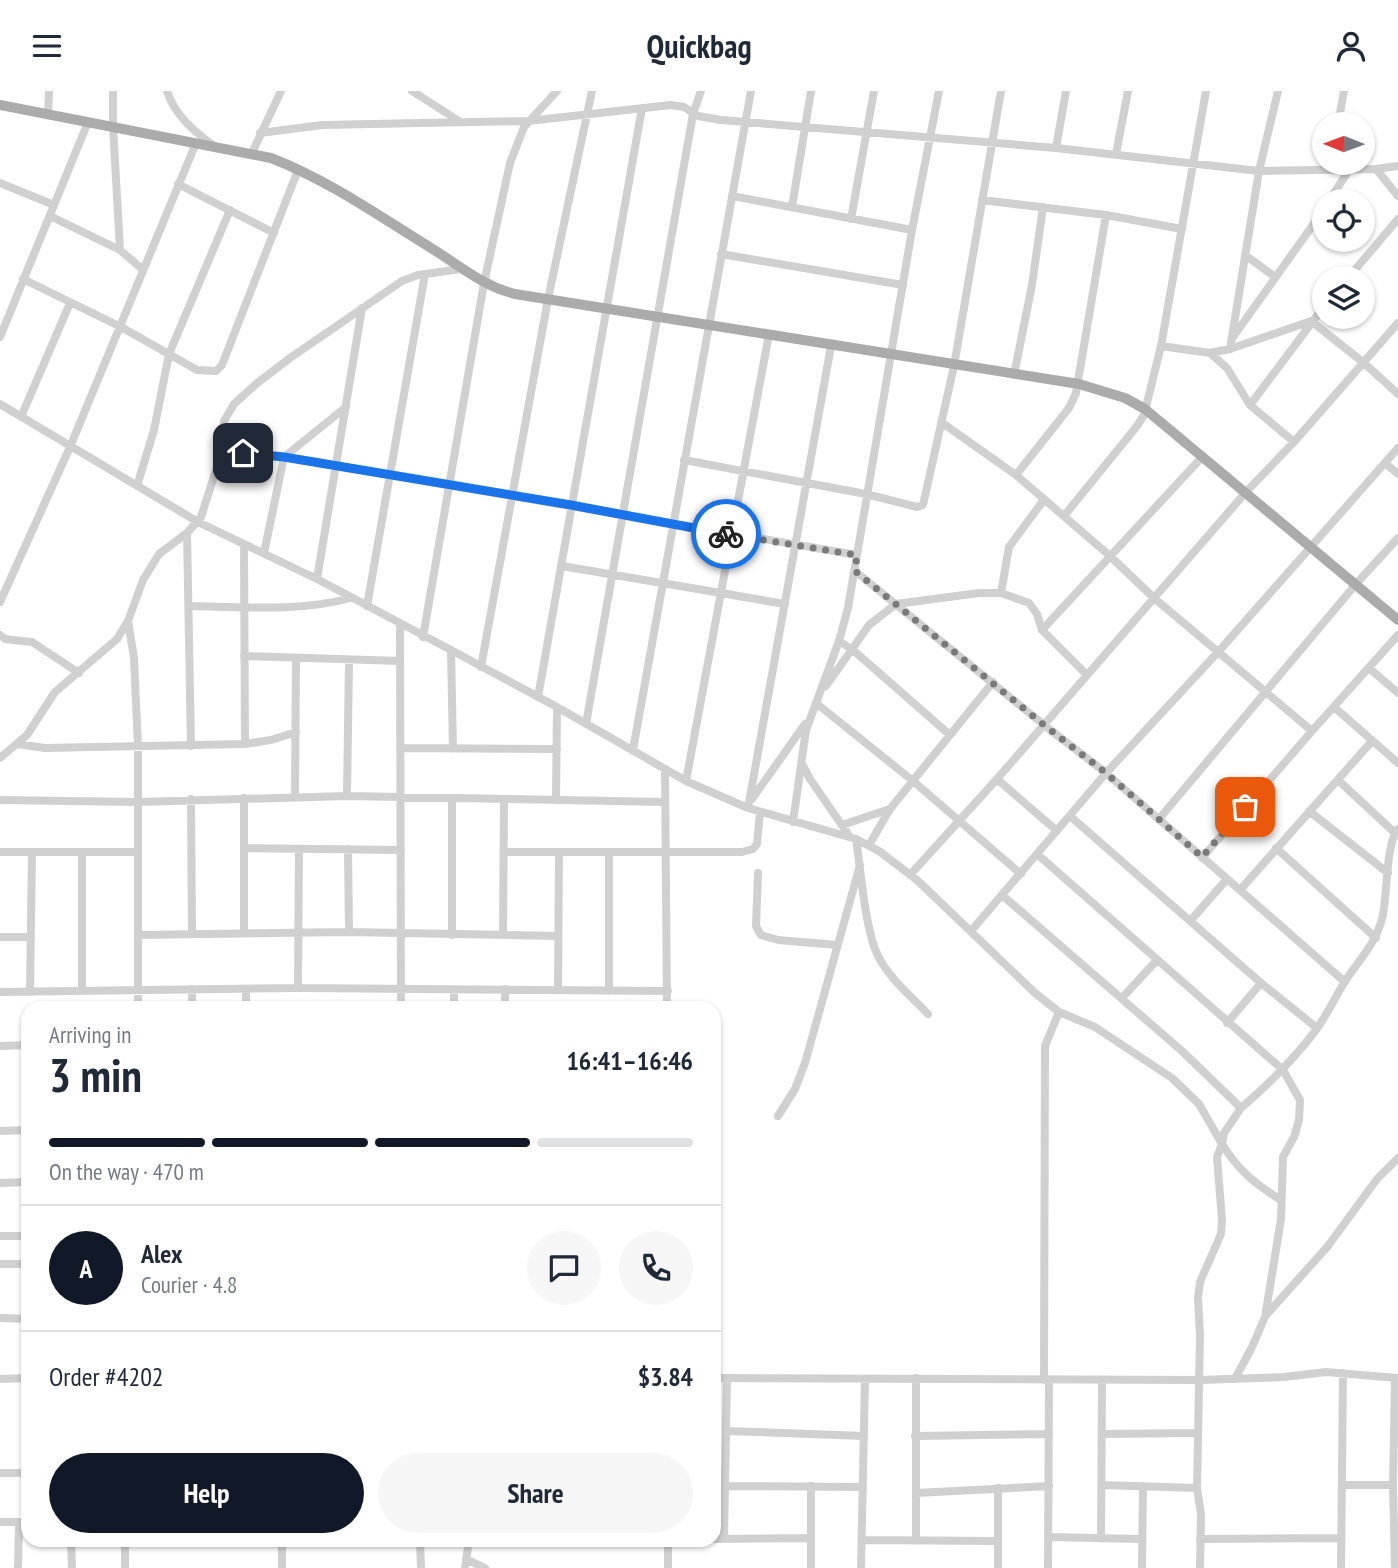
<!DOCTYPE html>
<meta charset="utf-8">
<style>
:root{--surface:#fff;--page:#f6f6f7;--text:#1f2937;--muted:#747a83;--line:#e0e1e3;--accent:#111827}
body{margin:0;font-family:"PT Sans Narrow",sans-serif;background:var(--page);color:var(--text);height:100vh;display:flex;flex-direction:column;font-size:26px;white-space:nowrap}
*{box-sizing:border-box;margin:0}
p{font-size:23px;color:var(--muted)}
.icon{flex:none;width:38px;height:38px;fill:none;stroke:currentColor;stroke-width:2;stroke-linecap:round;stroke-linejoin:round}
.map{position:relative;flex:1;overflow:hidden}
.details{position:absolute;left:21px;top:910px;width:700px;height:546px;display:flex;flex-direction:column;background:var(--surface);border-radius:21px;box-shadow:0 2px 5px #0004}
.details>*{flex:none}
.needle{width:46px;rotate:271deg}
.controls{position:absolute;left:1312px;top:21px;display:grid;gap:14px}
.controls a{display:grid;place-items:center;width:63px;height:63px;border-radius:50%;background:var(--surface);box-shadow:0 2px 5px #0004;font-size:35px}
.pin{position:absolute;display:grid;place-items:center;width:60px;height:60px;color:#fff;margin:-30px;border-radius:14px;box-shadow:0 4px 10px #0006}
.courier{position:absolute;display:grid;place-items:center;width:70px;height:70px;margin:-35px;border:5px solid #1a73e8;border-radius:50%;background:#fff;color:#222;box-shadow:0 2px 9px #0007}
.overview em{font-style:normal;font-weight:700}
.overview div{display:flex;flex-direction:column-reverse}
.overview{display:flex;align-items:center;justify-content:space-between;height:119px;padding:0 28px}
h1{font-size:46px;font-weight:700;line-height:52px}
.bar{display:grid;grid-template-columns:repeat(4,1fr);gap:10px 7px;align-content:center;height:84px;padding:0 28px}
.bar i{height:9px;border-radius:5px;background:var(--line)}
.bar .on{background:var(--accent)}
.bar p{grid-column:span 4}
.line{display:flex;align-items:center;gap:18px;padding:0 28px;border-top:2px solid var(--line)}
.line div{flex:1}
.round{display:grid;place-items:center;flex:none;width:74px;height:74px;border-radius:37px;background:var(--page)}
.primary-button{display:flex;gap:14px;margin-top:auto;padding:14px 28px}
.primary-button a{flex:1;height:80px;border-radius:42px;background:var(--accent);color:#fff;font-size:28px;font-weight:700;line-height:80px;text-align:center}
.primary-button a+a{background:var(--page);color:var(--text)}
header{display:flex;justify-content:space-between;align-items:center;height:91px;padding:0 28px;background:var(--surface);font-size:32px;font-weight:700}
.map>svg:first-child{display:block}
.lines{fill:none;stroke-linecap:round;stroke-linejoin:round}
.minor{stroke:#d0d0d0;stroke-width:8}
.major{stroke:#ababab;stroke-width:10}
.done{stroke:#7a7a7a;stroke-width:7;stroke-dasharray:0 12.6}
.route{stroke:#1a73e8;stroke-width:9}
</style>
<header><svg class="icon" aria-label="menu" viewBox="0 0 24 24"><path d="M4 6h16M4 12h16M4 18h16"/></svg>Quickbag<svg class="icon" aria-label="person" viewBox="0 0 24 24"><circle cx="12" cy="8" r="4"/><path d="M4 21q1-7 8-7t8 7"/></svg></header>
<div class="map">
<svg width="1398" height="1477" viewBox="0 0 1398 1477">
<rect width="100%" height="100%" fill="#fff"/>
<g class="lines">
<path class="minor" d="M113,0V35L120,159
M167,0C175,25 194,40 214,55
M412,0L459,30
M48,23L49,0
M1338,33L1344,0
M260,42L322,34L528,30L671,14L684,16L698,25L721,29L1056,57L1259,80L1376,78L1398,75
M1056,57L1066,0
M252,62L281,0
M1116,63L1128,0
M1376,78L1398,105
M0,92L54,114
M178,93L274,142
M732,105L912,139
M982,109L1106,124L1182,138
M1329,110L1349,79
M792,116L811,0
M50,125L120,159L142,178
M851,128L874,0
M721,163L903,194
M1245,164L1275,186
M1348,187L1398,128
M23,188L121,236L197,279L216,280L222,274L298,79
M0,246L88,31
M1233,246L1325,117
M1161,255L1210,262L1230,258L1311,230L1364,272L1398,303
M1230,258L1259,80L1278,0
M1210,262L1227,277L1250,314L1294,351
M1014,284L1032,194L1043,116
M0,313L198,431L317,488L451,559L557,616L686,690L748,717L856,748L879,760L917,789L1035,902L1059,921L1095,936L1172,987L1199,1013L1222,1053L1217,1066L1222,1129L1221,1143L1200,1191L1198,1207L1200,1244L1197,1397L1201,1423L1200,1477
M1250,314L1325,214
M21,326L70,212
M941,331L1016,384L1110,465L1154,507L1312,640
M222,360L284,366L857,464
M684,369L866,403L917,416L923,414L954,275L1001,0
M1385,372L1398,383
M1016,384L1069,317L1076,302L1106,124
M137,395L154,339L169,263L230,119
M1064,425L1137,335L1144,324L1161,255L1206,0
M187,442L191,655
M244,453L245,653
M264,462L284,366L346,316
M562,475L785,513
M855,480L1044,634L1106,682L1345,891
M317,488L362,217
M1001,502L1009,456L1043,410
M0,511L70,356L196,52
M190,515C240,516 302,521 350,507
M367,515L425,183
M128,530L134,567L138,656V917
M400,534L401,917
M1042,539L1203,365
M0,544L5,548L32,551L79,582
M423,546L484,192L510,72L524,36L557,0
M839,550L853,559L950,644
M451,559L453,658
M244,565L400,570
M481,576L548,208L592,0
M1369,577L1398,602
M826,595L869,534L896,513L979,502H1001L1029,512L1037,523L1042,539L1087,584
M538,606L642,17
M816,612L913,690L1021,783
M1334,616L1398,672
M586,633L693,23L701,0
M17,653L45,657L245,653L271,649L296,641
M400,657L557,658
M633,659L751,0
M0,667L27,644L55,601L117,548L128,530L143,489L159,463L187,442L201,426L222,360L224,330L234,313L256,293L290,267L402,190L418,184L461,178
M802,673L810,688L850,746
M665,679L667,917
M997,688L1057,740
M1338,689L1395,742
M686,690L769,243
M347,705L349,569
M295,706L296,567
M191,708L192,843
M556,708L557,616
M752,708L805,633
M0,709L138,711L347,705L665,711
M748,717L831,255
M1309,720L1388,782
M1070,725L1261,892L1317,937
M1159,728L1356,493L1398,447
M793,731L806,639L839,550L848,517L912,139L939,0
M842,734L890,718
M856,748C861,779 865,839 878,865C889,887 911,905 928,923
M869,754L890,718L993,591
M244,757L401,759
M1276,757L1376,847
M348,758L349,841
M0,761H138
M505,761H742L753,758L757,753L760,721
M609,762V900
M1037,763L1283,979L1300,1009L1299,1029L1294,1046L1283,1066L1281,1128L1265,1226L1252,1256L1235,1288
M1202,767L1312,640L1398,544
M758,782L756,835L761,844L778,849L837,854
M910,784L997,688L1246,401L1294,351L1398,232
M1240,799L1372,650
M1002,804L1182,960L1241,1017C1269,993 1294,968 1316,939C1327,924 1334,908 1344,892C1358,870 1375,854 1382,828C1388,805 1385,754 1398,738
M1191,829L1227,788
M971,840L1106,682L1219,560L1398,357
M244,842V707
M138,844L349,841L558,845
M452,844V708
M503,844L504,709
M0,846H31
M298,897L299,758
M505,898V917
M82,899V761
M558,899L559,762
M0,901L298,897L668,900
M30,901L32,761
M1122,907L1157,869
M192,917V898
M246,917V898
M454,917V899
M1227,932L1261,892
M0,955L28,954
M1241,1017L1224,1042L1222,1053C1238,1079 1255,1093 1281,1109
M778,1025L795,998L805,972L860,774
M0,1040L28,1039
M0,1092L28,1091
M0,1145H28
M0,1173H28
M1267,1223L1328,1155L1377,1088L1398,1067
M0,1227L28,1228
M714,1287L1200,1289L1284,1286L1326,1281L1398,1287
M916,1287V1449
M0,1288L28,1287
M1044,1289L1045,955L1059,921
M727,1340L864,1345
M1102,1343L1197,1342
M915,1345L1049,1343
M0,1382H28
M1102,1394L1197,1397
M1342,1394H1393
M725,1395L863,1396
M916,1402L1049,1395
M0,1431H28
M1048,1446L1142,1448
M714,1448L811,1447
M724,1448L727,1287
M1101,1448L1102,1289
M1200,1448L1341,1447
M71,1449L72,1477
M420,1449L421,1477
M862,1449L998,1450
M466,1468L485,1477
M18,1477L19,1431
M125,1477V1449
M282,1477V1449
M465,1477L469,1449
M668,1477V1449
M811,1477V1395
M861,1477L865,1288
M998,1477V1397
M1048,1477L1049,1289
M1142,1477L1143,1395
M1341,1477L1343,1282
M1395,1477L1393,1394L1395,1287"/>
<path class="major" d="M0,14L271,67C328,89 379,125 431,157C459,174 482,195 515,203L1079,293L1125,307L1145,318L1398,529"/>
</g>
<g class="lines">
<path class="done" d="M726,443L857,464L855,480L1044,634L1106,682L1202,766L1245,716"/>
<path class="route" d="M243,362L284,366L571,414L726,443"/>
</g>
</svg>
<div class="controls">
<a><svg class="needle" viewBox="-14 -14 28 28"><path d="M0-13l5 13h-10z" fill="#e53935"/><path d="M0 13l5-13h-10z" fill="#747a83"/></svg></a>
<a><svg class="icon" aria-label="locate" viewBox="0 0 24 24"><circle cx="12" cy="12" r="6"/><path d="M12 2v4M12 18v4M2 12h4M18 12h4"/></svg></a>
<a><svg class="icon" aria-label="layers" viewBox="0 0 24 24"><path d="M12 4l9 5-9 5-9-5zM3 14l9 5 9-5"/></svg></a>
</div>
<div class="pin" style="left:1245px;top:716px;background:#ea580c"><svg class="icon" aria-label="bag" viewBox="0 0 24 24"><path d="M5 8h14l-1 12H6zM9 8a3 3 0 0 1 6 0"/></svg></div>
<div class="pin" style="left:243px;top:362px;background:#1f2937"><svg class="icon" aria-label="home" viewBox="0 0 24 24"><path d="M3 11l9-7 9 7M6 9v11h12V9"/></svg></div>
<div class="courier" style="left:726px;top:443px"><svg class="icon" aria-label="bike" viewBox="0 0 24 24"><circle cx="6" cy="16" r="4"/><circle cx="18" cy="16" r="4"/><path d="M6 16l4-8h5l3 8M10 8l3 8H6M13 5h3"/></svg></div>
<section class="details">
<div class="overview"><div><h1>3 min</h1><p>Arriving in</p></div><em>16:41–16:46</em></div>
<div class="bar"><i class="on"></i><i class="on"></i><i class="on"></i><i></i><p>On the way · 470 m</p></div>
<div class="line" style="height:126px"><b class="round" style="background:var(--accent);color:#fff">A</b><div><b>Alex</b><p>Courier · 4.8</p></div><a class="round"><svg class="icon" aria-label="chat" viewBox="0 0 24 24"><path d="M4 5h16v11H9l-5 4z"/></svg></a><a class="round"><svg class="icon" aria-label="phone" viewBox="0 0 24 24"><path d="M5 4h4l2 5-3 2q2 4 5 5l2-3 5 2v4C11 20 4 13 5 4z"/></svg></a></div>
<div class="line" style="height:91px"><div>Order #4202</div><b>$3.84</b></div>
<div class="primary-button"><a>Help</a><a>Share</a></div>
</section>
</div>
